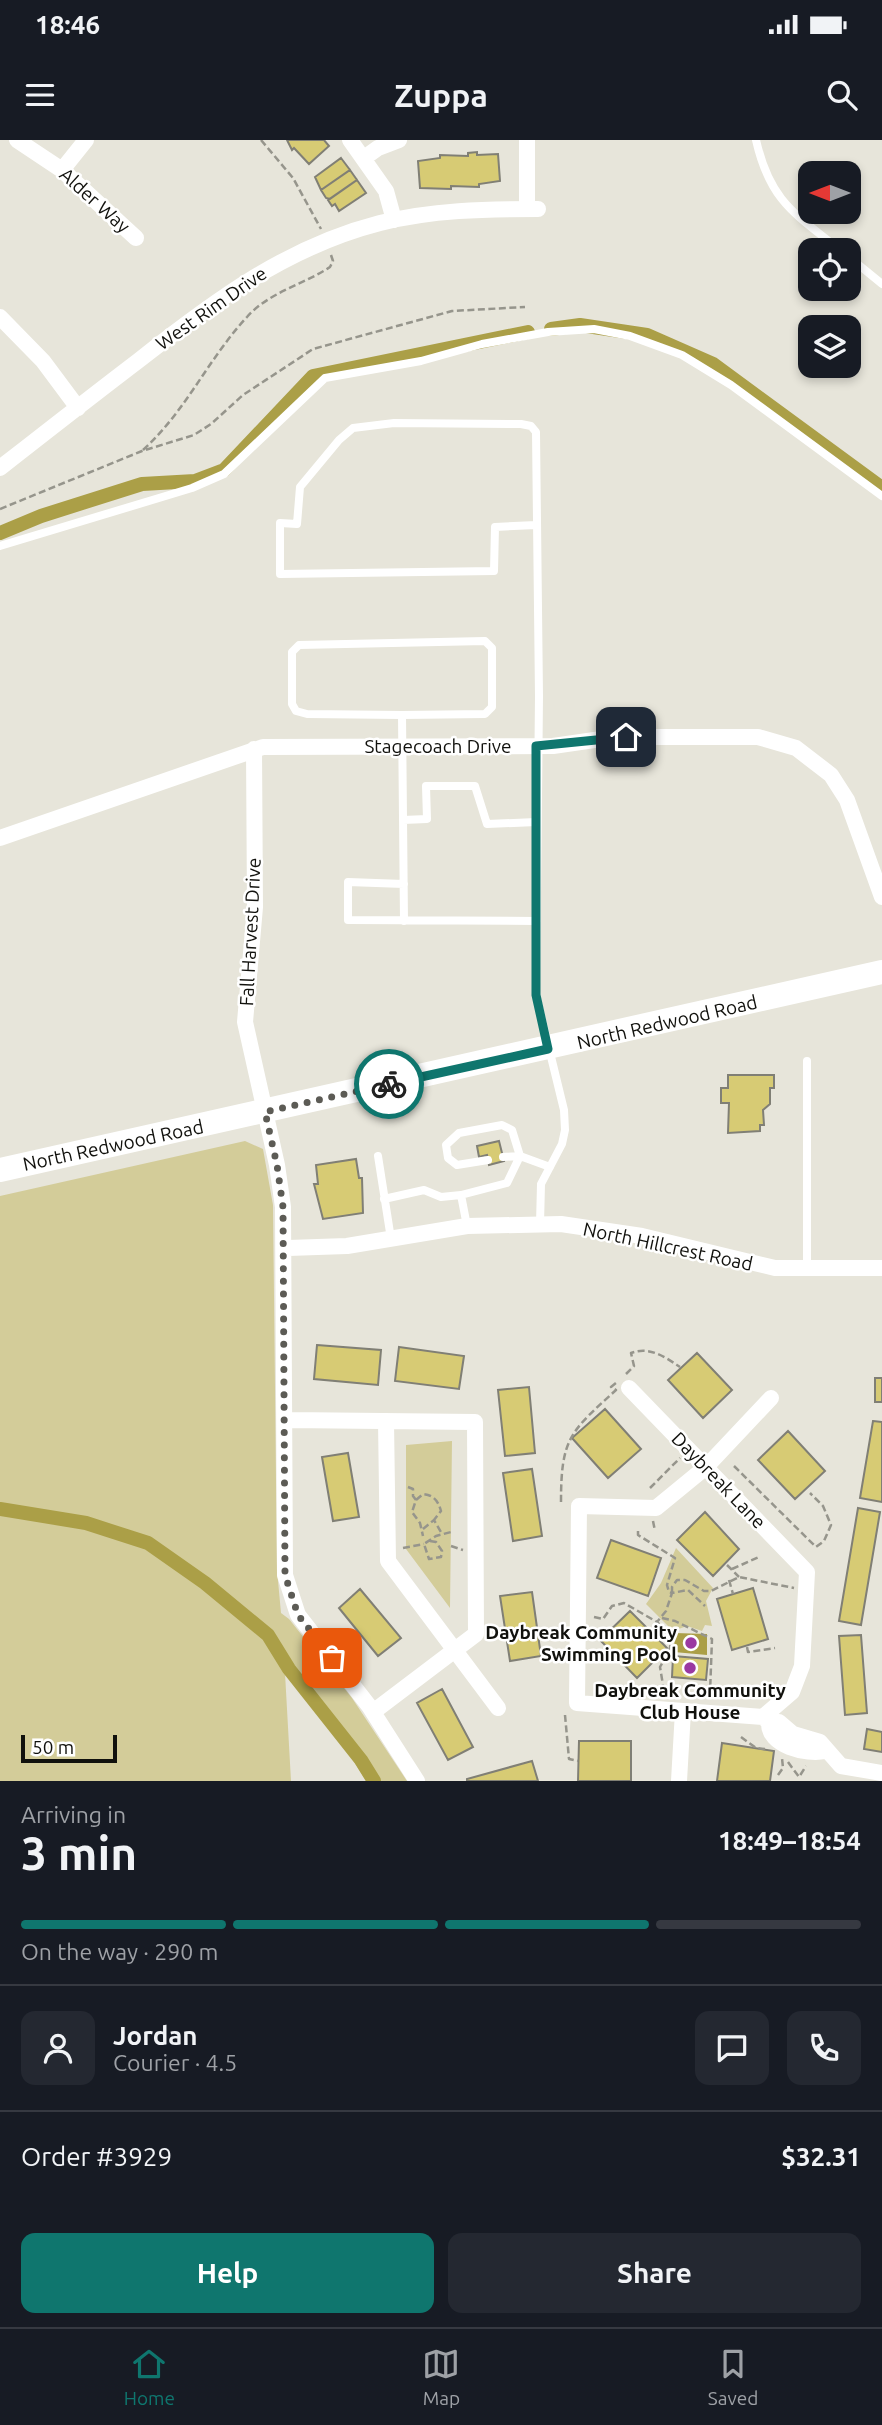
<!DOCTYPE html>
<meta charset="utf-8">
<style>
:root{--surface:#171b24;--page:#242831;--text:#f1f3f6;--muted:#9ea1a6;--line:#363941;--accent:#0f766e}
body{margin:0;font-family:Ubuntu,sans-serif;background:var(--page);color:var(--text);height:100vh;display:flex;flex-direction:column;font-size:26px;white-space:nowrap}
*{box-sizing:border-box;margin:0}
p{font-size:23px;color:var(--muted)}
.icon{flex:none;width:38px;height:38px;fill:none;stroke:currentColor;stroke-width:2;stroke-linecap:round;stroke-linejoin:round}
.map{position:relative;height:1641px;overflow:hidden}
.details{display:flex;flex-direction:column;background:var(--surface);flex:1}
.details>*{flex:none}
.needle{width:46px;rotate:270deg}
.controls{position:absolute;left:798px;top:21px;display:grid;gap:14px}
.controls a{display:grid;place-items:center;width:63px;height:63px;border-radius:14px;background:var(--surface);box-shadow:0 4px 10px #0003;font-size:35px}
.scale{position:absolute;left:21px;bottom:18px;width:96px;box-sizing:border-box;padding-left:7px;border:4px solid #11110d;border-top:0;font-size:19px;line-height:24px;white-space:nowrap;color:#11110d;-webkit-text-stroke:5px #fff;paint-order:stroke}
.pin{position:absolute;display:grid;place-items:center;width:60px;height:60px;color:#fff;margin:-30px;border-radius:14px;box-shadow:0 4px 10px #0006}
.courier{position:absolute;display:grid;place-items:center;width:70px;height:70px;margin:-35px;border:5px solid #0f766e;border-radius:50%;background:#fff;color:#222;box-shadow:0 2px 9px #0007}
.overview em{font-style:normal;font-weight:700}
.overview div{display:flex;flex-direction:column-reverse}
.overview{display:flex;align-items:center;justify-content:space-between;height:119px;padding:0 21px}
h1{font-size:46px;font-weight:700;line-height:52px}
.bar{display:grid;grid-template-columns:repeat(4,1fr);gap:10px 7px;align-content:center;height:84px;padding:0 21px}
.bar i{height:9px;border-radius:5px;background:var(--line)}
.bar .current{background:var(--accent)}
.bar p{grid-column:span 4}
.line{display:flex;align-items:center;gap:18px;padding:0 21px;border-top:2px solid var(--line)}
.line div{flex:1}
.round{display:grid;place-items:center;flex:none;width:74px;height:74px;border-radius:14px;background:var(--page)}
.action{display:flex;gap:14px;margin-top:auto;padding:14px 21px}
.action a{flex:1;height:80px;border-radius:14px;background:var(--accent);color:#fff;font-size:28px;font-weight:700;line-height:80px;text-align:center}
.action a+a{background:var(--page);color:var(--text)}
.status{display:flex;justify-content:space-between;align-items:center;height:49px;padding:0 35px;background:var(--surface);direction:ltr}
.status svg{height:19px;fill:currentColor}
header{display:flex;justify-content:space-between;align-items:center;height:91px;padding:0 21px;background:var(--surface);font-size:32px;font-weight:700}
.tab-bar{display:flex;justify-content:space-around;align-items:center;height:98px;border-top:2px solid var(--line);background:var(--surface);font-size:19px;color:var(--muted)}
.tab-bar a{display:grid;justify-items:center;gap:4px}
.tab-bar .current{color:var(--accent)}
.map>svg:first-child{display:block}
.green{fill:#d3cc99}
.water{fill:#ab9f47}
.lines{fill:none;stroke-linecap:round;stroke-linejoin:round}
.canal{stroke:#ab9f47;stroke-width:14}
.building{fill:#d7cb74;stroke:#807f75;stroke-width:2}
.path{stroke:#96958c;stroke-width:2.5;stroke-dasharray:7 3.5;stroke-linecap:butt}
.lane{stroke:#fff;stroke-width:8}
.street{stroke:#fff;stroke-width:16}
.primary{stroke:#fff;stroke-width:24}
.done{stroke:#5c5b55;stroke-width:7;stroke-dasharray:0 12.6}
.route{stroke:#0f766e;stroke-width:9}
.poi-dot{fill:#9a39a1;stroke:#fff;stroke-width:2.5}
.labels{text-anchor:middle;stroke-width:5;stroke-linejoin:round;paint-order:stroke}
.street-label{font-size:19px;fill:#11110d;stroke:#fff}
.poi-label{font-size:19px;font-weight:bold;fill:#11110d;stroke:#fff;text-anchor:end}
</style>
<div class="status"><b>18:46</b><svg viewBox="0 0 49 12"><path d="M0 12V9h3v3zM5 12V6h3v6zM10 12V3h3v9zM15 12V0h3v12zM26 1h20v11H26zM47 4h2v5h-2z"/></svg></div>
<header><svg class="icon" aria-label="menu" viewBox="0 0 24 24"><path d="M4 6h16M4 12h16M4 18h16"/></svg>Zuppa<svg class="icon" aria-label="search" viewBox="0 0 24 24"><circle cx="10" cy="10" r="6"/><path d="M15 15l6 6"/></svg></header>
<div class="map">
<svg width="882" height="1641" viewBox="0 0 882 1641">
<rect width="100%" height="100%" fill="#e7e5da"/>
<path class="green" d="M245,1001L263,1009L273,1065L277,1430L281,1473L289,1479L352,1558L407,1641H366L345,1607L285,1533L291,1641H0V1056Z
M452,1301L450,1468L406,1409V1305Z
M676,1408L713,1448L706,1461L712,1486L705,1485L702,1491L687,1486L673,1491L646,1464L661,1443Z"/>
<path class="water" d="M675,1493L707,1494V1515L674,1512Z"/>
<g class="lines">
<path class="canal" d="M551,189L580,185L647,195L713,224L882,348
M0,393L41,376L142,344L195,341L224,330L313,236L528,192
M0,1369L86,1383L148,1403L205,1443L268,1495L289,1529L361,1620L374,1641"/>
</g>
<path class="building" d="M287,0H324L329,6L309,24L294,8L292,10Z
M477,12V15L498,14L500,41L479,44V47L451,46V49L420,48L418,21L440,18V15L468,16V13Z
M341,18L350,30L321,50L315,37Z
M350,30L357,40L330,59L326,58L321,50Z
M357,40L366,53L339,71L335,64L332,66L328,60Z
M728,935H774V948H770V964L763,970L764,985H760V991L728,993L729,963H721V948H728Z
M499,1001L504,1021L489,1025L487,1015L479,1017L477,1006Z
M356,1019L359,1038H362L363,1073L323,1079L314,1044H318L316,1025Z
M317,1205L381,1210L378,1245L314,1239Z
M399,1207L464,1216L459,1249L395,1241Z
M697,1213L732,1250L703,1278L668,1240Z
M875,1238H882V1262H875Z
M529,1247L535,1313L505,1316L498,1250Z
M605,1269L641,1309L608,1338L572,1298Z
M873,1281L882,1282V1362L860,1358Z
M788,1291L825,1331L795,1359L758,1320Z
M348,1313L359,1377L333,1381L322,1317Z
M532,1329L542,1396L513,1401L503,1333Z
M858,1368L880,1372L861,1485L839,1481Z
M705,1372L739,1409L713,1436L677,1400Z
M611,1400L661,1418L648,1456L597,1438Z
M753,1448L768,1499L732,1510L717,1459Z
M360,1449L401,1498L378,1516L339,1468Z
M532,1452L541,1516L510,1521L500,1456Z
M630,1471L667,1508L637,1538L600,1500Z
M861,1495L867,1573L845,1575L839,1496Z
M673,1516L708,1519L706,1540L672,1537Z
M442,1549L473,1607L448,1620L417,1563Z
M867,1589L882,1592V1612L864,1609Z
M579,1601H631V1641H578Z
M722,1603L774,1611L770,1641H717Z
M532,1621L538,1641H467V1639Z"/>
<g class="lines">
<path class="path" d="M261,0L293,38L321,89
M143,310C186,271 208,219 247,177C269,152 303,145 330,127L333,121L331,115
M0,369L142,311L194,295L211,284L243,255L313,209L452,171L525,167
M626,1234L634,1226L631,1213C650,1206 665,1217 680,1227
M734,1326L816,1407L824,1401L831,1385L823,1366L810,1353
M408,1347L413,1349V1356L416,1360L412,1372L420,1383L423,1396
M650,1348L680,1318
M416,1360L423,1354C433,1355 438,1360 441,1371L434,1380
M561,1362C561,1298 570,1292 616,1250L611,1247L616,1243
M653,1381L655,1391
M423,1389L434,1380L442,1394
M638,1391V1395L675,1418L667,1445L669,1452L672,1453
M430,1401L436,1402L442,1411L441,1417L429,1419L424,1404L436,1396L451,1392
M451,1406L463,1410
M403,1408L424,1404
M727,1425L739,1437
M732,1429L759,1417
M729,1440L733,1454
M672,1453V1447L677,1440H685L704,1451H711L739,1437L794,1448
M594,1477L603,1479L612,1466L624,1463L657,1482
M662,1478L675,1481L712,1499L710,1553
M747,1507L748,1512L775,1508
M664,1551L660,1527C672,1506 677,1502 657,1482L666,1471L672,1453L688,1450L705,1466
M565,1575L569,1619L578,1621
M741,1597L756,1608L765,1609
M788,1622L799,1637L806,1626
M778,1635L783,1628L782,1618"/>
<path class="lane" d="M756,0C770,61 794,73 840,110
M849,117L882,144
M536,385L495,387L494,431L280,434V383L297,384L300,347L339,300L353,288L394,283L521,284L531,286L536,292L539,556L536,855L564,970L565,990L562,1004L541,1044L540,1084
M0,406L192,348L224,334L325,238L421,221L482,204L548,192L594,189L630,196L682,215L731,245L882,356
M402,575L485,574L492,567V508L485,501L299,505L292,512V564L296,571L307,574L402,575L404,781
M403,680L427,679L426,646H475L487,684L536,682
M404,744L348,742V780L537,781
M378,1016L391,1099
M488,1020L457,1025L448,1018L446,1005L459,993L502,985L512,990L520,1016L503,1017
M461,1055L507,1043L520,1016L550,1027
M384,1059L424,1050L441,1057L461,1055L467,1086
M807,1129V921"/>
<path class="street" d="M17,0L62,30L136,98
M350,0L386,51L394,80
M527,0V69
M364,18L378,8L399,0
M62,30L86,0
M0,177L43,221L78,268
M0,328C46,292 92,256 138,221C213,162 286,107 380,83C432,70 485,69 538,69
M254,609L255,767L245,882L277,1025L283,1067L285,1435L298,1475L369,1566L417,1641
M0,698L263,607L553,606L615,597H758L796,608L831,635L847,660L882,757
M288,1108L347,1106L467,1086L561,1084L642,1096L775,1128H882
M629,1248L807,1432L802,1526L792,1552L763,1577
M289,1280L475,1282L476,1494L373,1572
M386,1281L388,1421L498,1568
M769,1582L763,1577L577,1563L579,1366L656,1368L706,1327L771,1258
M825,1611C807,1615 767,1606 769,1582H779L793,1594L820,1602L841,1626
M841,1626L882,1633
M679,1641L683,1571"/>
<path class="primary" d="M0,1030L882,832"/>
</g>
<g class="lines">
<path class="done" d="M332,1518L298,1475L285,1435L283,1067L277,1025L265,972L389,944"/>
<path class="route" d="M389,944L548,909L536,855V606L626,597"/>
</g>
<g class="poi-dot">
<circle cx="691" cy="1503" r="7"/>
<circle cx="690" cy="1528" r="7"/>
</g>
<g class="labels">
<g class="street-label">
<text transform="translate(95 60) rotate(42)" y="7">Alder Way</text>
<text transform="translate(211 168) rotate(-35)" y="7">West Rim Drive</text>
<text x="438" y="613">Stagecoach Drive</text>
<text transform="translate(250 792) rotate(-87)" y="7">Fall Harvest Drive</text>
<text transform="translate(667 882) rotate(-13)" y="7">North Redwood Road</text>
<text transform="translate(113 1005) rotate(-12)" y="7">North Redwood Road</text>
<text transform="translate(668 1106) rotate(12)" y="7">North Hillcrest Road</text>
<text transform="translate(719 1340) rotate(46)" y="7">Daybreak Lane</text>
</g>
<g class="poi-label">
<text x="677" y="1499">Daybreak Community<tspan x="677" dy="22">Swimming Pool</tspan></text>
<text x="690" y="1557" text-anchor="middle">Daybreak Community<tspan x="690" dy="22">Club House</tspan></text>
</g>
</g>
</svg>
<div class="controls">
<a><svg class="needle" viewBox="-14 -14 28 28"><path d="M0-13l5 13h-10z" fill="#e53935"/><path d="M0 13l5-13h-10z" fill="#9ea1a6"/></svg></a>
<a><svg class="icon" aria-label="locate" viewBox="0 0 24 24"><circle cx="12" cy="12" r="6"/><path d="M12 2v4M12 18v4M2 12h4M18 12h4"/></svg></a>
<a><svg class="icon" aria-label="layers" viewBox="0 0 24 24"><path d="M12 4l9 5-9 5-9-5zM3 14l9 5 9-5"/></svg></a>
</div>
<div class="scale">50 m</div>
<div class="pin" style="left:332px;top:1518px;background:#ea580c"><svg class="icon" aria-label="bag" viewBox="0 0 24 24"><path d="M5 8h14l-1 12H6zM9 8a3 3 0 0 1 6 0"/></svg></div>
<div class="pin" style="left:626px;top:597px;background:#1f2937"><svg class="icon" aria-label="home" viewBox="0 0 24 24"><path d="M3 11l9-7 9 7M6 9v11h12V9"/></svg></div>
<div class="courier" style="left:389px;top:944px"><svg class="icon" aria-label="bike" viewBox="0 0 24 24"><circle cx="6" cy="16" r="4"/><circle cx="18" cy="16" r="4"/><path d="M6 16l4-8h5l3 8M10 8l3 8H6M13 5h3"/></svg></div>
</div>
<section class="details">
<div class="overview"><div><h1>3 min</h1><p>Arriving in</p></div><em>18:49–18:54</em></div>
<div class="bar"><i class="current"></i><i class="current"></i><i class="current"></i><i></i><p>On the way · 290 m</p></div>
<div class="line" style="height:126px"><a class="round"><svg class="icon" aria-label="person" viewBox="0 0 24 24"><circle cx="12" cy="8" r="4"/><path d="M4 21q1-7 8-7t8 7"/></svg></a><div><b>Jordan</b><p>Courier · 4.5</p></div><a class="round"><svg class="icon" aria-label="chat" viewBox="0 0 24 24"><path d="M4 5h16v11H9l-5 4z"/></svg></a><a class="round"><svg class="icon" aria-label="phone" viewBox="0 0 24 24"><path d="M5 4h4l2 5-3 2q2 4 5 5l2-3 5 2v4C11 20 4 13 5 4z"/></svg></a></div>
<div class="line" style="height:91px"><div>Order #3929</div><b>$32.31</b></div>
<div class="action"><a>Help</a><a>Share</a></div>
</section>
<nav class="tab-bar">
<a class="current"><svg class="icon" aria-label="home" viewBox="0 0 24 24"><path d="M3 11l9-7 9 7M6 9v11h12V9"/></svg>Home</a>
<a><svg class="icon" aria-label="map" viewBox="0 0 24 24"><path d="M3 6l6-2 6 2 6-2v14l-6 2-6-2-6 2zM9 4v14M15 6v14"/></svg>Map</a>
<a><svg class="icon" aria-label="saved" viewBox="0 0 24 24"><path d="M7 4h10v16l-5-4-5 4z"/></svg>Saved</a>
</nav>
